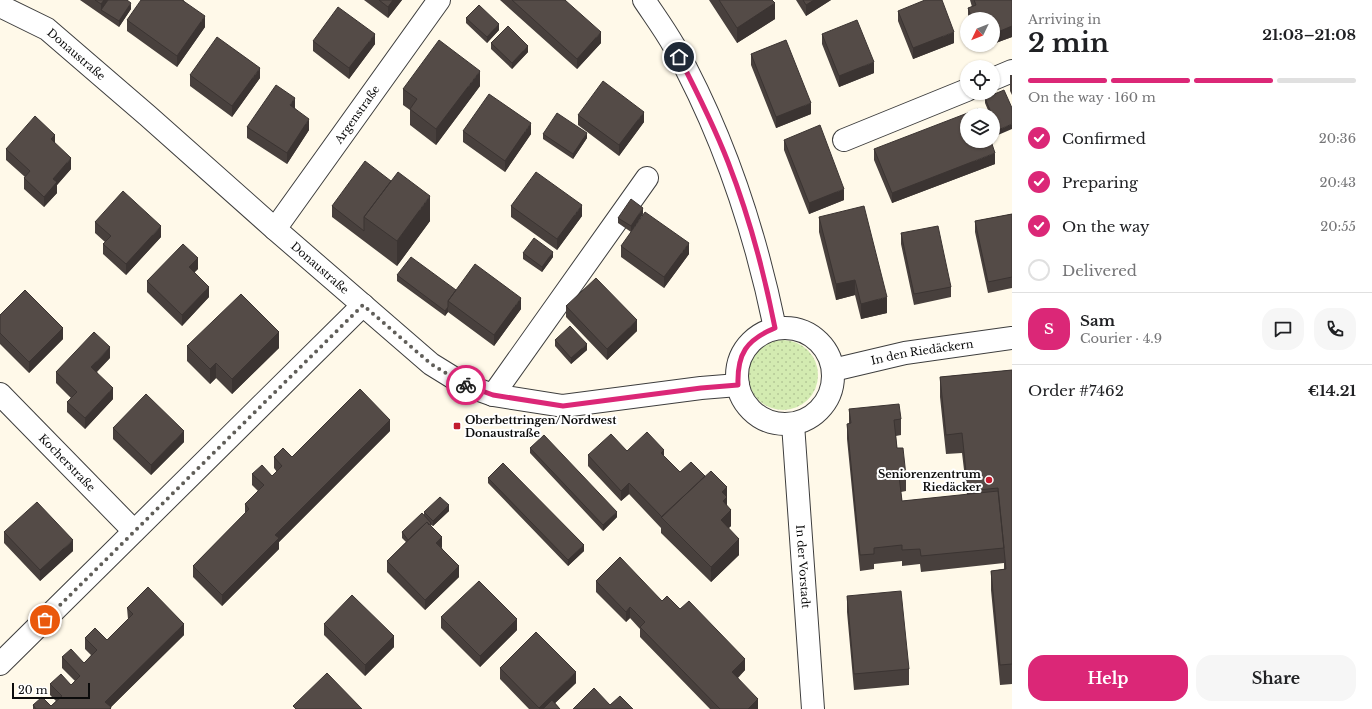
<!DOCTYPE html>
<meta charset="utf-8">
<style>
:root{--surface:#fff;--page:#f6f6f6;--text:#202124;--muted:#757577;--line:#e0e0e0;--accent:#db2777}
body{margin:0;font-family:"Libre Baskerville",serif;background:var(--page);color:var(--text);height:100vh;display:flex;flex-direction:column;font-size:15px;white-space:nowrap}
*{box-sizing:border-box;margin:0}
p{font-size:13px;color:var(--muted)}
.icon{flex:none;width:22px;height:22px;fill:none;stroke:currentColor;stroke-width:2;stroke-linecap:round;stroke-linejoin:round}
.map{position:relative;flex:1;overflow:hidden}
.details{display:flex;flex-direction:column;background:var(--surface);width:360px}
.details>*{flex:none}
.needle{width:26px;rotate:227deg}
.tools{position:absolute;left:960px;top:12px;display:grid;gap:8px}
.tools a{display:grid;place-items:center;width:40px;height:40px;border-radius:50%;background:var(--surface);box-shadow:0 1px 3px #0004;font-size:20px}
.scale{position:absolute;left:12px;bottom:10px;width:78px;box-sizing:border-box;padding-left:4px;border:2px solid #0b0b0b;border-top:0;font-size:11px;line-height:14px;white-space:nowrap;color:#0b0b0b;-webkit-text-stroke:3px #fff;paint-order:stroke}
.pin{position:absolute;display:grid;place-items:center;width:34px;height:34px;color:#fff;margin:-17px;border:2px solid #fff;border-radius:50%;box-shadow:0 1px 4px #0007}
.courier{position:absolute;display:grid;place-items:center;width:40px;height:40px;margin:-20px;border:3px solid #db2777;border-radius:50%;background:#fff;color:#222;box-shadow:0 1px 5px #0007}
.head em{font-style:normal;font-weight:800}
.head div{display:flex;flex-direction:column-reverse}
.head{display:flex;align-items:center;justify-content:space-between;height:68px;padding:0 16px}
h1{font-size:26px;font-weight:800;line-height:30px}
.bar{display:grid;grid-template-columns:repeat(4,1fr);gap:6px 4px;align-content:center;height:48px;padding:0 16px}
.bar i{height:5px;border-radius:3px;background:var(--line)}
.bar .on{background:var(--accent)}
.bar p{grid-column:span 4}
.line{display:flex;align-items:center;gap:10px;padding:0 16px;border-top:1px solid var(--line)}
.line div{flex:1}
.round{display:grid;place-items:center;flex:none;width:42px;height:42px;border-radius:16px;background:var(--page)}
ol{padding:0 16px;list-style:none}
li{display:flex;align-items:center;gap:12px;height:44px}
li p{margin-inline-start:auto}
li .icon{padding:4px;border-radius:50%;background:var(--accent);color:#fff;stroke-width:4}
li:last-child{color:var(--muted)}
li i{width:22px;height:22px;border:2px solid var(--line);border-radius:50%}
.action{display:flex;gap:8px;margin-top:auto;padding:8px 16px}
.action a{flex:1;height:46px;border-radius:16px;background:var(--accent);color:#fff;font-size:16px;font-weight:800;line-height:46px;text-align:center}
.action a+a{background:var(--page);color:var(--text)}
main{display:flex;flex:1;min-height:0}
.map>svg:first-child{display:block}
.grass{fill:url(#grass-dots)}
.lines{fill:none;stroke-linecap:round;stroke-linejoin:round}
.minor-casing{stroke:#3e3e3e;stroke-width:24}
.minor{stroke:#fff;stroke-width:22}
.wall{fill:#48403d}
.shaded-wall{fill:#3b3432}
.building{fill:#544b47;stroke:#3b3432}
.done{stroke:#605e59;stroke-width:4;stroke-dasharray:0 7.2}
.route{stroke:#db2777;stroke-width:5}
.poi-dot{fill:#c21c2f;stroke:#fff;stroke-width:1.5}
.labels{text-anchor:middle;stroke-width:4;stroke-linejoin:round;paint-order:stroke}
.street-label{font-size:11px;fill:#0b0b0b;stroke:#fff}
.poi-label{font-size:11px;font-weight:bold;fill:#0b0b0b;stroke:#fff;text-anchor:start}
</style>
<main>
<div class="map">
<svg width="1012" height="709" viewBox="0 0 1012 709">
<defs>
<pattern id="grass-dots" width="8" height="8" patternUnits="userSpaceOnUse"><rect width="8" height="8" fill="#d3ebb1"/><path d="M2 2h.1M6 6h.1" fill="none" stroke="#b4c897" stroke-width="1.8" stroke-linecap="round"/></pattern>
</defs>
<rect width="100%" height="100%" fill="#fff9e9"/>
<path class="grass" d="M748 375a35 35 0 1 1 70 0a35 35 0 1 1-70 0Z"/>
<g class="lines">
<g class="minor-casing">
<g id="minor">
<path d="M644,0C654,15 665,30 674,46C723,134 755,231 775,328"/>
<path id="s1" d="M0,6L47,29L148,116L275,229L431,364L465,385L493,395L563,406L701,388L738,385"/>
<path d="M993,79L1012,71"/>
<path d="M844,140L967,90"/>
<path id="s2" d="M275,229L439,0"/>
<circle cx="785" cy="376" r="48"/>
<path id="s3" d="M833,370L905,353L1012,338"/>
<path id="s4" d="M0,394L134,531"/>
<path d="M493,395L647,178"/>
<path id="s5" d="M793,424L813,709"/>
<path d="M0,664L363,305"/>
</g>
</g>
<use href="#minor" class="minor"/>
</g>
<path class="wall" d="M80,0H127L131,9L119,27Z
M184,0V1L205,27L177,67L127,31V20Z
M364,0H402L388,18Z
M500,0H565L601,43L577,69Z
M709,0H772L775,19L737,43Z
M796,0H831L806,16Z
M970,0H1012V37L993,44V19H968V8L972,7Z
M898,11L954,43L913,59L898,21Z
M466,18L499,30L487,43L466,23Z
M822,34L874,73L839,87L822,44Z
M313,41L375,44L349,79L313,51Z
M491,43L528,52L512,69L491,49Z
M751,54L811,114L776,128L751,65Z
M190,75L260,78L232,117L190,86Z
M1010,75H1012V95L1010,91Z
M480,86L436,145L410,125V110L403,105V89Z
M985,98L1012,108L998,135L993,122V115H990L985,103Z
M295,108L309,130L287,164L247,138V127Z
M578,115L644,122L619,156L578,125Z
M463,131L531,134L505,172L463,142Z
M543,134L587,138L573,159L543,139Z
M784,140L844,200L809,214L784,150Z
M55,143L71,169L57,185V193L44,207L24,189V178L25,177L6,160V149Z
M874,149L995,164L892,203L874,160Z
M391,181L430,221L397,266L332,217V206Z
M511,206L582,216L557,250L511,217Z
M643,214L631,232L618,223V218Z
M1012,214V288L988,293L975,232V221Z
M819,217L887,313L861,319L855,295L836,300L819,232Z
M95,222L161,237L126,275L103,254V244L105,242L95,233Z
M901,233L951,287V297L914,305L901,244Z
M621,246L689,254L664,288L621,257Z
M523,253L553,257L542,272L523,259Z
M198,269L194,272L209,297L182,326L147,292V281Z
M397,275L456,290L521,309L494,346L448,312L445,316L397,281Z
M566,306L637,331L607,360L566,317Z
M0,315L63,339L29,373L0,344Z
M555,340L587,350L571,364L555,346Z
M187,346L279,348L232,394L216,378L210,384L187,361Z
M110,358L97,372L113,399L85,429L67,412V402L71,398L56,383V372Z
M1012,370V684L1000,685L991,590V571L1004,569V563L921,572L920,564L902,566V561L874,564V569L860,571L847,439V424H849V409L901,419V435L896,436L897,448L906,476V491L901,492L902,501L967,495L962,453L946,454L940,397V377Z
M113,428L184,442L151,475L113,439Z
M390,431L279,542V549L222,606L193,577V566L245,514V504L258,491L252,485V474L272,476L277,472L274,468V457H292Z
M530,448L617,517L603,531L530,453Z
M627,451L664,456L680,472L705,476L727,487V506L731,526L728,528L739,555L711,582L661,533V528L629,494L621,501L588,466V455Z
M488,478L584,551L568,566L488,483Z
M449,511L433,526L431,525V526L442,548L459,577L425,610L387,572V561L406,542L402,538V532L424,516V512Z
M4,532L73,551L40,581L4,543Z
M596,581L662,601L680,609L745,670L738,678L758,709H710L640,637V629L630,618L626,622L596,592Z
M847,596L909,669V685L854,690L847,612Z
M127,608L184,635L111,707V709H33V705L51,706L56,701L50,695V684L71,685L75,681L62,668V657L84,663L91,655L85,649V638L107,640L128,619Z
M441,617L517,630L480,667L441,628Z
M324,624L394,647L365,676L324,635Z
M500,668L576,683L555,703L560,709H529L500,679Z"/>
<path class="shaded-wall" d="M104,0H112L101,10V4Z
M393,0H402L388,18V7Z
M814,0H831L806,16V5Z
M131,3V9L119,27V21Z
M775,3V19L737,43V28Z
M205,16V27L177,67V56Z
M499,24V30L487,43V37Z
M1012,26V37L993,44V34Z
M601,32V43L577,69V59Z
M954,32V43L913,59V48Z
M375,34V44L349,79V68Z
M528,46V52L512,69V63Z
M874,62V73L839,87V76Z
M260,68V78L232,117V106Z
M480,71V86L436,145V129Z
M295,98V108L290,116V105Z
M811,103V114L776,128V117Z
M644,112V122L619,156V145Z
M309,119V130L287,164V153Z
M531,123V134L505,172V161Z
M1012,124V129L998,135V130Z
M587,133V138L573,159V154Z
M55,135V146L51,139Z
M995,153V164L892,203V193Z
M71,158V169L57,185V193L44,207V197L53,179Z
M844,189V200L809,214V203Z
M430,196V221L397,266V241Z
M582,205V216L557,250V239Z
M643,208V214L631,232V226Z
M161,226V237L126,275V264Z
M689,243V254L664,288V277Z
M553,252V257L542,272V267Z
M198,258V269L189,278V267Z
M855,280V295L836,300V284Z
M209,287V297L182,326V315Z
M887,297V313L861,319V304Z
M521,298V309L494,346V335Z
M448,307V312L445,316V311Z
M637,320V331L607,360V349Z
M63,328V339L29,373V362Z
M279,332V348L232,394V379Z
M587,344V350L571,364V358Z
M110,347V358L91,377V367Z
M216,363V378L210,384V369Z
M113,388V399L85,429V418Z
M390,420V431L279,542V549L222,606V595L275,535Z
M184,431V442L151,475V465Z
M664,450V461L661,453Z
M629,483V494L621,501V491Z
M727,487V513L723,517L722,492Z
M449,505V511L433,526V521Z
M731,510V526L721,536V520Z
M617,512V517L603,531V525Z
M442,537V548L436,543Z
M739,539V555L711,582V567Z
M73,540V551L40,581V570Z
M584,545V551L568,566V560Z
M459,566V577L425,610V600Z
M630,607V618L626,622V612Z
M517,619V630L480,667V656Z
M184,624V635L109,709L105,702Z
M394,636V647L365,676V665Z
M745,659V670L732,683V672Z
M576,672V683L549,709H539V708Z
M758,699V709H748Z"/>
<path class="building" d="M95,0H104L101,4Z
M108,0H127L131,3L119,21L101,10Z
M141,0H182L205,16L177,56L127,20Z
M379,0H393L388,7Z
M512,0H565L601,32L577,59Z
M719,0H772L775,3L737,28Z
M803,0H814L806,5Z
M925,0H942L954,32L913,48L898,11Z
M974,0H1012V26L993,34V19H972L968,8L976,5Z
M479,5L499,24L487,37L466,18Z
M338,7L375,34L349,68L313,41Z
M857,20L874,62L839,76L822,34Z
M508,26L528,46L512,63L491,43Z
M217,37L260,68L232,106L190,75Z
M439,40L480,71L436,129L410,109L417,99L403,89Z
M786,40L811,103L776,117L751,54Z
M603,81L644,112L619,145L578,115Z
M276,85L295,98L290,105L309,119L287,153L247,127Z
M1004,90L1012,108V124L998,130L993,117V115H992L985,98Z
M489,94L531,123L505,161L463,131Z
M978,109L981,115H967V141H991L995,153L892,193L874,149Z
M557,113L587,133L573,154L543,134Z
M35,116L55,135L51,139L71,158L53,179L57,182L44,197L24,178L30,171L6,149Z
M820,125L844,189L809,203L784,140Z
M365,161L391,181L364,217V231L332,206Z
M398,172L430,196L397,241L364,217Z
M536,172L582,205L557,239L511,206Z
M123,191L161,226L126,264L103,244L111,236L95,222Z
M631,199L643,208L631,226L618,218Z
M864,206L887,297L861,304L855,280L836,284L819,217Z
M645,212L689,243L664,277L621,246Z
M1012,214V277L988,282L975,221Z
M938,226L951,287L914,294L901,233Z
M534,238L553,252L542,267L523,253Z
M183,244L198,258L189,267L209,287L182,315L147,281Z
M411,257L456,290L448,301V307L445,311L397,275Z
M475,264L521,298L494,335L448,301Z
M596,278L637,320L607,349L566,306Z
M25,290L63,328L29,362L0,333V315Z
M241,294L279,332L232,379L216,363L210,369L187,346Z
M570,326L587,344L571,358L555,340Z
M94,332L110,347L91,367L113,388L85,418L67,402L77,392L56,372Z
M1012,370V664L1000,665L991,571L1006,569L998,488L968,491L962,433L946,435L940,377Z
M360,389L390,420L275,535L279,538L222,595L193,566L249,509L245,504L264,485L252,474L262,465L272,476L282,466L274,457L283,448L292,457Z
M146,394L184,431L151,465L113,428Z
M899,404L901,419L894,420L897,448H903L906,476H899L902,501L998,491L1004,548L921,556L920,549L902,550V545L874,548V554L860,555L847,424L851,423L849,409Z
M647,432L664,450L661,453L680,472L691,462L705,476L662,517L629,483L621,491L588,455L611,434L627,451Z
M544,435L617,512L603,525L530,448Z
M503,463L584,545L568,560L488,478Z
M711,471L727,487L722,492L727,497L723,501L731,510L721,520L739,539L711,567L661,517Z
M440,497L449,505L433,521L424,512Z
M37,502L73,540L40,570L4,532Z
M422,513L431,523L429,525L427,522L408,540L402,532Z
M427,522L442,537L436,543L459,566L425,600L387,561Z
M620,557L662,601L667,596L680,609L689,601L745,659L732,672L758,699L748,709H720L640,627L645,622L630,607L626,612L596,581Z
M479,581L517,619L480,656L441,617Z
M148,587L184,624L105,702L111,707L110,709H36L33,705L42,697L51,706L62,696L50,684L61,674L71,685L80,676L62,657L71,649L84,663L97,650L85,638L95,628L107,640L133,614L127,608Z
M901,591L909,669L854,674L847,596Z
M352,595L394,636L365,665L324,624Z
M536,632L576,672L539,708L500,668Z
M327,673L362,709H296L293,706Z
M594,688L610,705L620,696L633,709H573Z
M552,700L560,709H543Z"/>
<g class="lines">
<path class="done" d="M45,620L363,305L431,364L466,385"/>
<path class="route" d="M466,385L493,395L563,406L701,388L738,385C737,354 746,340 775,328C764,272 749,216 728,162C714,126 697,92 679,57"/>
</g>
<g class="poi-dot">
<rect x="453" y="422" width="8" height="8" rx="2"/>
<circle cx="989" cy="480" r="4"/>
</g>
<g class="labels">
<g class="street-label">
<text dy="4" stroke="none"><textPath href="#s1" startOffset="91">Donaustraße</textPath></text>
<text dy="4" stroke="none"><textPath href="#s2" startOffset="141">Argenstraße</textPath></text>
<text dy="4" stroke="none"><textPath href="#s1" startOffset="415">Donaustraße</textPath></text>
<text dy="4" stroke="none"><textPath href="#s3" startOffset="91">In den Riedäckern</textPath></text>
<text dy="4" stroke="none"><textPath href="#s4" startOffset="96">Kocherstraße</textPath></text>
<text dy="4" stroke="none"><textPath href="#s5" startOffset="143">In der Vorstadt</textPath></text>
</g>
<g class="poi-label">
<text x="465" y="424">Oberbettringen/Nordwest<tspan x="465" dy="13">Donaustraße</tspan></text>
<text x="981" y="478" text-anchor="end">Seniorenzentrum<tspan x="981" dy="13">Riedäcker</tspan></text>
</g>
</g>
</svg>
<div class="tools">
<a><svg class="needle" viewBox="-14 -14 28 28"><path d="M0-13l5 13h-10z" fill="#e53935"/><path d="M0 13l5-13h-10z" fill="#757577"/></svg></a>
<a><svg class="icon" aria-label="locate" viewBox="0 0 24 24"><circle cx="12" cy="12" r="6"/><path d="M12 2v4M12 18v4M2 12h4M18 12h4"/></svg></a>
<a><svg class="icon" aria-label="layers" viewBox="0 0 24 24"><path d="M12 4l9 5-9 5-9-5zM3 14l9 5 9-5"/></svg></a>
</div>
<div class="scale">20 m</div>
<div class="pin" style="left:45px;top:620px;background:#ea580c"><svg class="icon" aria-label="bag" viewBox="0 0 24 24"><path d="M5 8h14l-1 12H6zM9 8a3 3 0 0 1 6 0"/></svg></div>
<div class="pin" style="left:679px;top:57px;background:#1f2937"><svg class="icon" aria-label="home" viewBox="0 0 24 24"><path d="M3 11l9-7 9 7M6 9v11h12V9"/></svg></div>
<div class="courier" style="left:466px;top:385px"><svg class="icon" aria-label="bike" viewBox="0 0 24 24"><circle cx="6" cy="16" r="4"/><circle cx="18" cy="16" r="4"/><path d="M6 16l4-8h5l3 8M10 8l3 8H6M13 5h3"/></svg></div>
</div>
<section class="details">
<div class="head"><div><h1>2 min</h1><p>Arriving in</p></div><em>21:03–21:08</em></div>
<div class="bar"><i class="on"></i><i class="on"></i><i class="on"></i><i></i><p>On the way · 160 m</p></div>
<ol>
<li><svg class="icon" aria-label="check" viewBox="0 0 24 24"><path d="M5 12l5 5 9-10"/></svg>Confirmed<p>20:36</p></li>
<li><svg class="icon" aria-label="check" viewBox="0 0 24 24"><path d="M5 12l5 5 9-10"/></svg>Preparing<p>20:43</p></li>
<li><svg class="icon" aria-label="check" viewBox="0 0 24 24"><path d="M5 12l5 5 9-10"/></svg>On the way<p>20:55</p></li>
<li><i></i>Delivered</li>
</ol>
<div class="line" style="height:72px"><b class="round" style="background:var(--accent);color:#fff">S</b><div><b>Sam</b><p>Courier · 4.9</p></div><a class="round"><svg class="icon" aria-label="chat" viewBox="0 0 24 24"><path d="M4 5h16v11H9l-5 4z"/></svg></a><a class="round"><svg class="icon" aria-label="phone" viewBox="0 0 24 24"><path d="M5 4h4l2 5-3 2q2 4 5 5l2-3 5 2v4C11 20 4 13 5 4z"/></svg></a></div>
<div class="line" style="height:52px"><div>Order #7462</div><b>€14.21</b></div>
<div class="action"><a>Help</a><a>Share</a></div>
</section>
</main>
